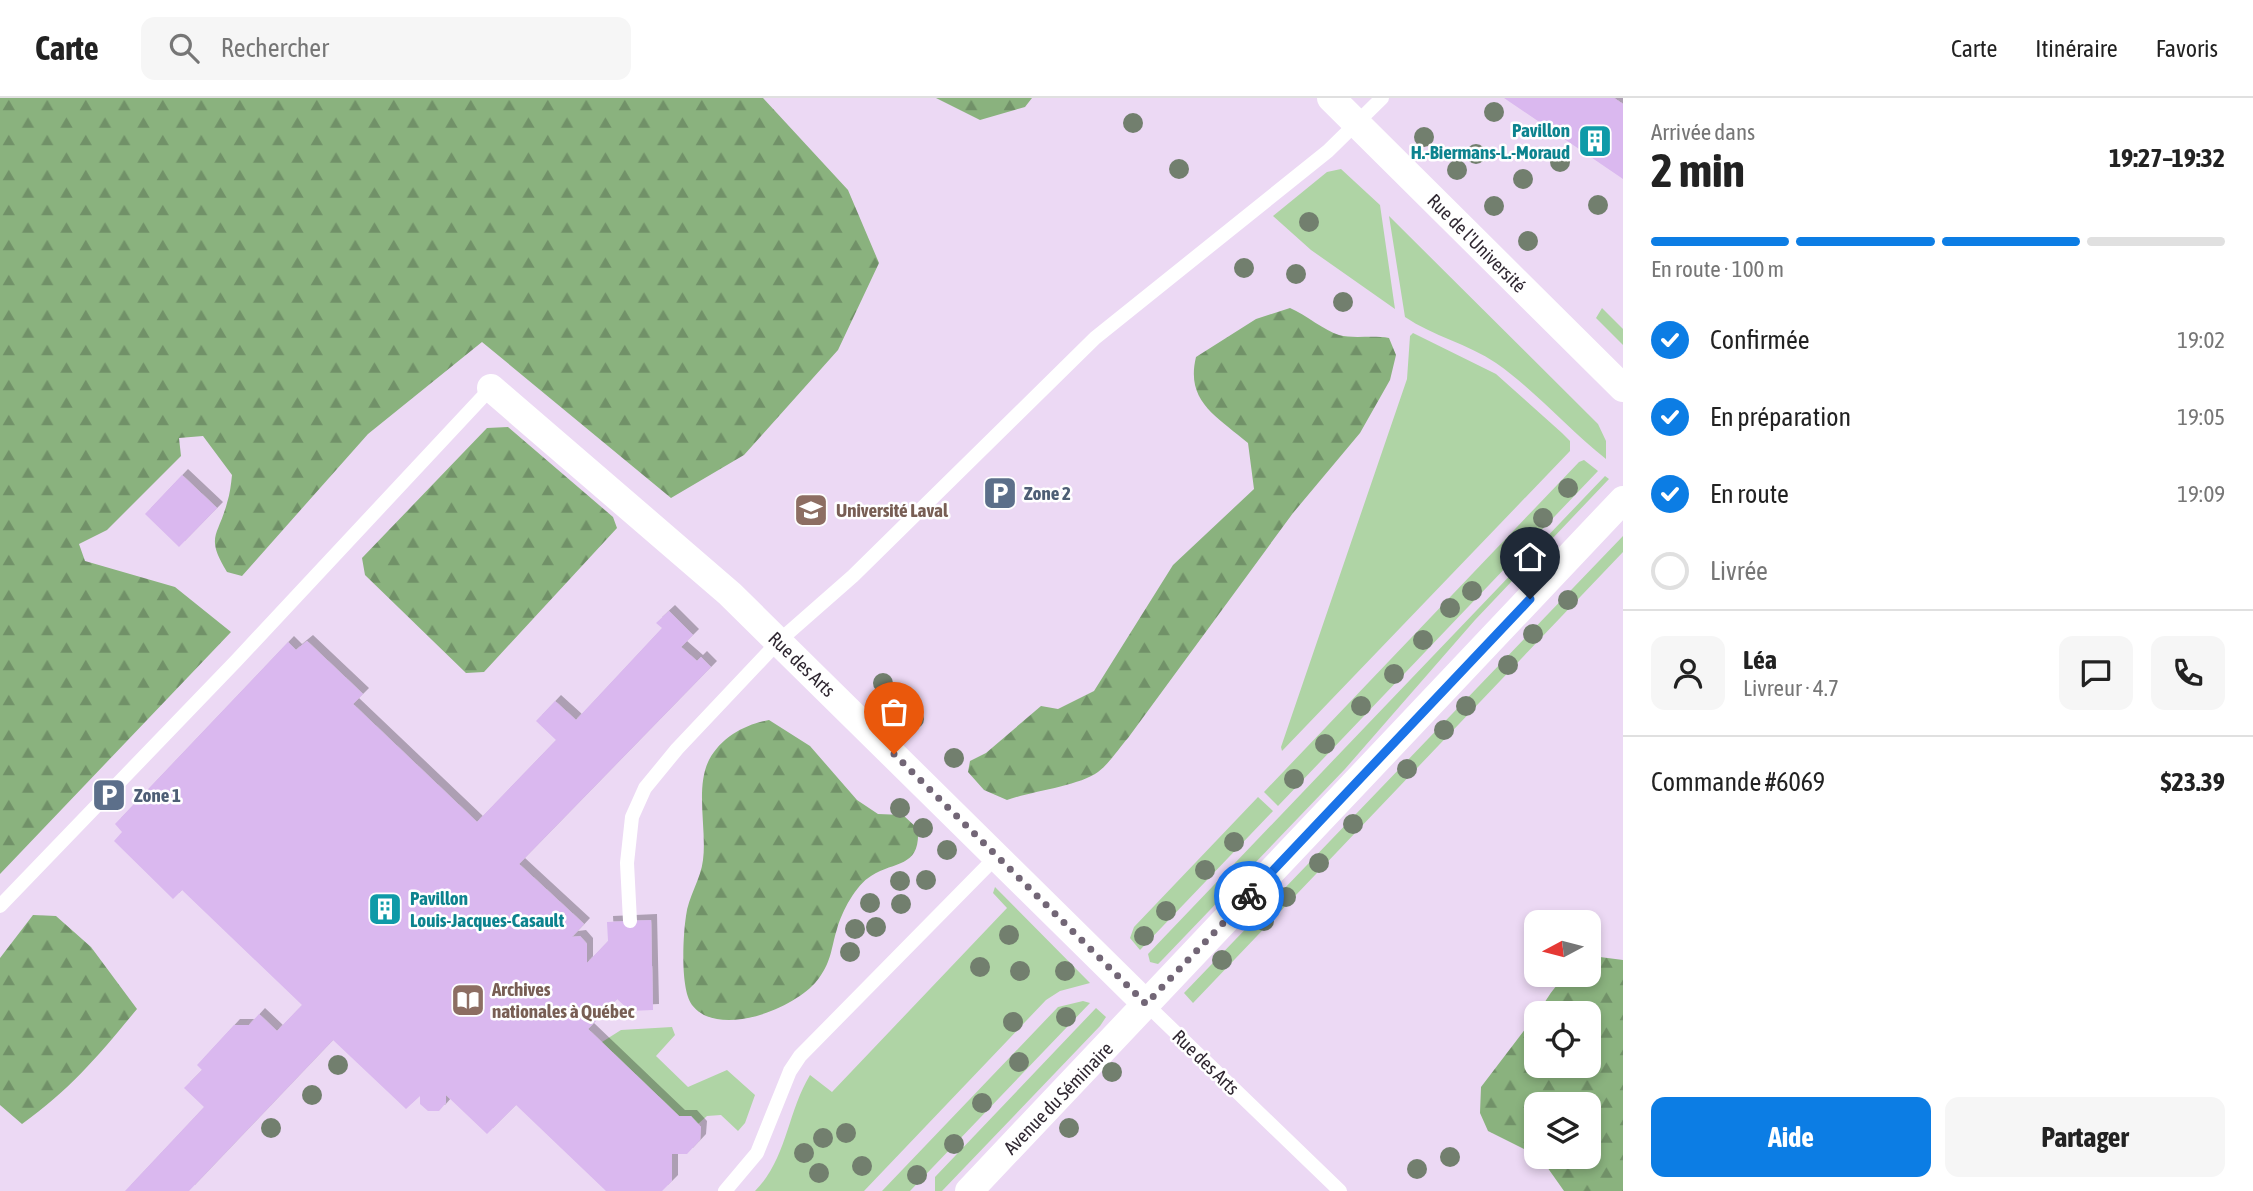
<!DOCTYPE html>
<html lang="fr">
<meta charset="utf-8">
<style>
:root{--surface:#fff;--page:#f6f6f6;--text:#222;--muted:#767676;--line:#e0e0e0;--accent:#0c7de4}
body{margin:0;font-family:"Asap Condensed",sans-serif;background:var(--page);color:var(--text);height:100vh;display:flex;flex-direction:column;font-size:26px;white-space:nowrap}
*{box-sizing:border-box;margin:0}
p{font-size:23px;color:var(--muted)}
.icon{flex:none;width:38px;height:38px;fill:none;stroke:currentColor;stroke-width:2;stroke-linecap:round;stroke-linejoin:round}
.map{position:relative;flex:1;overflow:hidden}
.details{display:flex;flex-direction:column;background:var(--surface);width:630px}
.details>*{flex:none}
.needle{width:46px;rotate:263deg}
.fabs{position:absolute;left:1524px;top:812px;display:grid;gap:14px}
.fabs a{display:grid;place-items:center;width:77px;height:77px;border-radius:14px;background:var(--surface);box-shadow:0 4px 10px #0003;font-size:35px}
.pin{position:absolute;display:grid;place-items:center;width:60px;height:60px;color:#fff;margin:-72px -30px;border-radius:50% 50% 50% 0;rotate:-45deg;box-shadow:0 0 7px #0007}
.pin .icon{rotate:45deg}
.courier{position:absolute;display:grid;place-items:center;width:70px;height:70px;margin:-35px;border:5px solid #1a73e8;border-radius:50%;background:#fff;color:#222;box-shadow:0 2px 9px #0007}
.summary em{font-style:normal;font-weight:700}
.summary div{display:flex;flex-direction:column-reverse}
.summary{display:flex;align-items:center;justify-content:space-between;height:119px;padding:0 28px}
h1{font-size:46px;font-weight:700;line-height:52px}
.bar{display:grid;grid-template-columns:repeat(4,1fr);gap:10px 7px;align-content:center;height:84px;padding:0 28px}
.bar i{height:9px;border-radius:5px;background:var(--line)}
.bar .selected{background:var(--accent)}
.bar p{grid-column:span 4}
.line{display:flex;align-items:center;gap:18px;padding:0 28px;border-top:2px solid var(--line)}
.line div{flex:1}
.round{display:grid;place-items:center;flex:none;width:74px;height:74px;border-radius:14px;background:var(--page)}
ol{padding:0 28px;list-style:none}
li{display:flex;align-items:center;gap:21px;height:77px}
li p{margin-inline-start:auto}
li .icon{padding:7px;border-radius:50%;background:var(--accent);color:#fff;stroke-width:4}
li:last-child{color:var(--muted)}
li i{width:38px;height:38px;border:4px solid var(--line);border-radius:50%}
.button{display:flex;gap:14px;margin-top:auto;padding:14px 28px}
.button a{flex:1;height:80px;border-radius:14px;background:var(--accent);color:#fff;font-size:28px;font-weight:700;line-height:80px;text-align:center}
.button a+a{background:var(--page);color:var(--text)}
header{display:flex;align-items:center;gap:42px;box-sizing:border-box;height:98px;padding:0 35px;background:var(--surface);border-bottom:2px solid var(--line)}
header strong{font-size:33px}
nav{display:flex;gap:38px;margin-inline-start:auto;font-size:24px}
.search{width:490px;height:63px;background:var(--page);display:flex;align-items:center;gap:18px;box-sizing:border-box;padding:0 24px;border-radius:14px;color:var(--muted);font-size:26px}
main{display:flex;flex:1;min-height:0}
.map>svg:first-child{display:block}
.grass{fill:#afd4a5}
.forest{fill:url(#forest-firs)}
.building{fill:#dab8ef;filter:url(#shadow)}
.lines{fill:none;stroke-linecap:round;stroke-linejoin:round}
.service{stroke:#fff;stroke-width:14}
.minor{stroke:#fff;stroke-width:28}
.tree{fill:#727f6e}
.done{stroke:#726676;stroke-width:7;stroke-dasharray:0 12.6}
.route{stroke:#1a73e8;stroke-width:9}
.labels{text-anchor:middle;stroke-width:5;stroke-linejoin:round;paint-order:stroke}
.culture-label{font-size:19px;font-weight:bold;fill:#0d838f;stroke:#fff;text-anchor:end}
.street-label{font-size:19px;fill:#302832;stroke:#fff}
.service-label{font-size:19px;font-weight:bold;fill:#4e5e75;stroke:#fff;text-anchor:start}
.education-label{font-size:19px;font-weight:bold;fill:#785e54;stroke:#fff;text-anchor:start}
</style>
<header>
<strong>Carte</strong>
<div class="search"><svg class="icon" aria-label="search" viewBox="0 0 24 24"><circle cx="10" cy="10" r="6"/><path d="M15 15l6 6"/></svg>Rechercher</div>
<nav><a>Carte</a><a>Itinéraire</a><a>Favoris</a></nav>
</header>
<main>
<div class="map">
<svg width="1623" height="1093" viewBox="0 0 1623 1093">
<defs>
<pattern id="forest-firs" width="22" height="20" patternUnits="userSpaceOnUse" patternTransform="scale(1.75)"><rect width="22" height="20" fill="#8ab27e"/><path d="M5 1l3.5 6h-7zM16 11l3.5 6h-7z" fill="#719168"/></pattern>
<filter id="shadow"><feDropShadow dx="6" dy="-6" stdDeviation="0" flood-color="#0004"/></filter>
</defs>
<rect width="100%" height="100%" fill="#ecd9f4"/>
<path class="grass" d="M1341,71L1380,107L1395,211L1311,152L1273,118L1327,74Z
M1389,118L1598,326L1606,343V361C1568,331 1536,293 1496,265C1468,246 1433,238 1405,219Z
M1602,210L1623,231V247L1596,220Z
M1413,235L1496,276L1562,335L1570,343V353L1282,653L1281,649L1407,281L1410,238Z
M1584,362L1598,373L1278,708L1264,694L1579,364Z
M1605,378L1609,381L1475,522L1345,671L1163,861L1158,866L1150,864L1148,856Z
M1623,438V454L1193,905L1184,895Z
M1258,699L1273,713L1140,852L1130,840L1134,829Z
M995,789L1090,885L1060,893L1046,902L864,1093H755C787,1061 787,1015 810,977L832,994L1007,810L993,795Z
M1083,903L1090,905L910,1093H882L1058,909Z
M1096,910L1106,919L1100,928L942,1093H935V1079Z
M672,929L675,937L656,958L688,989L727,972L755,997L745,1025L738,1033L721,1017L707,1018L698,1026L679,1018L602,944L621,932Z"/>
<path class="forest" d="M0,0H763L848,92L879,165L838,252L744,357L671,400L482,244L368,336L242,478L227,474C205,438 218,439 227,405C230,396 231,386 232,377L203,338L179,340L181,358L107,432L79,446L85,463L175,489L231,534L0,776Z
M936,0H1032L1025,9L980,22Z
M1290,210C1306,217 1325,233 1339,237C1352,241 1373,237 1389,240L1396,257L1390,282L1360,335L1293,415L1128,640C1119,650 1109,666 1098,674C1079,688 1032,693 1007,702L984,692L968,674L970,663L986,655L1041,608L1058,611L1094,593L1173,467L1254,391L1248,345C1218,319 1185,304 1196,259L1256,221Z
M508,329L613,419L617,430L484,574L466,575L365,477L362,460L487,330Z
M769,622L810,648L857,702L878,716L903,717L918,731C920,770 897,762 871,778C856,787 842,813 837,831C831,850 832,862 819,880C799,909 719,942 692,907C680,891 683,838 686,818C688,799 701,781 703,762C707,732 695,690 709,662C721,639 746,626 769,622Z
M33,817L56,818L91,849L137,911C99,957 71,991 22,1026L0,1007V860Z
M1600,859L1623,862V1093H1564L1540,1059H1589V1006H1536V1057L1488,1033L1480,1015L1481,989L1536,917V968H1589V915H1538C1554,891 1557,877 1589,877V863Z"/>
<path class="building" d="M1504,0H1614L1623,6V81Z
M182,377L217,410L179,449L145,416Z
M669,513L693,537L681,549L697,563L701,559L711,569L519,766L584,826L572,839L580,838L587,846V865L608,843L607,824L651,822L653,912L630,913L617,901L588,931L679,1018H691L701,1029L700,1042L687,1056H672V1083L662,1093H606L516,1007L487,1036L446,997V1005L439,1013H428L420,1006V998L406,1011L333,942L189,1093H125L204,1009L184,990L202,972L197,967L234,927H249L259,916L277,933L302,907L182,792L173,801L114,743L122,734L115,726L288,544L296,552L307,543L363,596L353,606L477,724L556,642L536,623L555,603L576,622L662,530L656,525Z"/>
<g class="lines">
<path class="service" d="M0,808L236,563L491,290
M630,823L627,765L632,719L645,690L677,651L779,543L853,478L1095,240L1328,53L1382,0
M1146,906L1340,1093
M725,1093L757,1055L790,973L800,958L997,758"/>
<path class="minor" d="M1331,0L1623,290
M491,290L730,496L1146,906
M969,1093L1623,402"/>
</g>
<g class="tree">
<circle cx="1494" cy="14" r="10"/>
<circle cx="1133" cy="25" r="10"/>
<circle cx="1424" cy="39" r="10"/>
<circle cx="1476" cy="56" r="10"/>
<circle cx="1560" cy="64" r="10"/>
<circle cx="1179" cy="71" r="10"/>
<circle cx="1457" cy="72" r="10"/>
<circle cx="1523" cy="81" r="10"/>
<circle cx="1598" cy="107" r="10"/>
<circle cx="1494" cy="108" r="10"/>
<circle cx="1309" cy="124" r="10"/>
<circle cx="1528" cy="143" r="10"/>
<circle cx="1244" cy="170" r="10"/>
<circle cx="1296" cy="176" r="10"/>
<circle cx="1343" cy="204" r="10"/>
<circle cx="1568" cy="390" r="10"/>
<circle cx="1543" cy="420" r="10"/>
<circle cx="1511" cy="451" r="10"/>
<circle cx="1472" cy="493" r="10"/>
<circle cx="1568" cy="502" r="10"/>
<circle cx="1450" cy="510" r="10"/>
<circle cx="1533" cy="536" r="10"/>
<circle cx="1423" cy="542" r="10"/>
<circle cx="1508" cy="567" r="10"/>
<circle cx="1394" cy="576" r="10"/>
<circle cx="883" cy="585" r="10"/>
<circle cx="1361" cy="608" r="10"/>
<circle cx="1466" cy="608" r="10"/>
<circle cx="914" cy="621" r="10"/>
<circle cx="1444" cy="632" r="10"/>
<circle cx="1325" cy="646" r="10"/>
<circle cx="954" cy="660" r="10"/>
<circle cx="1407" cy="671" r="10"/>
<circle cx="1294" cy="681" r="10"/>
<circle cx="900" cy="710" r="10"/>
<circle cx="1353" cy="726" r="10"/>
<circle cx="923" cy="730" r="10"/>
<circle cx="1234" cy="744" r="10"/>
<circle cx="947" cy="752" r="10"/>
<circle cx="1319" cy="765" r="10"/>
<circle cx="1205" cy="772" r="10"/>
<circle cx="926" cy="782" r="10"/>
<circle cx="900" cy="783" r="10"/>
<circle cx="1286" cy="799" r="10"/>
<circle cx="870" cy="805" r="10"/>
<circle cx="901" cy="806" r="10"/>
<circle cx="1166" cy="813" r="10"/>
<circle cx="1264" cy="823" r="10"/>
<circle cx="876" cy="829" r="10"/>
<circle cx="855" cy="831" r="10"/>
<circle cx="1009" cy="837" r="10"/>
<circle cx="1144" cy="838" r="10"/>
<circle cx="850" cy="854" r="10"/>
<circle cx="1222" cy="862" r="10"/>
<circle cx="980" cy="869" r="10"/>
<circle cx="1020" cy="873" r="10"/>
<circle cx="1065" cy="873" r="10"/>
<circle cx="1066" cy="919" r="10"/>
<circle cx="1013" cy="924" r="10"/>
<circle cx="1019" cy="964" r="10"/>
<circle cx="338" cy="967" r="10"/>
<circle cx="1112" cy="974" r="10"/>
<circle cx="312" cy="997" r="10"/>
<circle cx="982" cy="1005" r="10"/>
<circle cx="271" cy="1030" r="10"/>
<circle cx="1069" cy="1030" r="10"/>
<circle cx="846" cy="1035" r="10"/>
<circle cx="823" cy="1040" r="10"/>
<circle cx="954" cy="1046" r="10"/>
<circle cx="804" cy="1055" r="10"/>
<circle cx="1450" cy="1059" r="10"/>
<circle cx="862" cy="1068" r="10"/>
<circle cx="1417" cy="1071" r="10"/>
<circle cx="819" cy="1075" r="10"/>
<circle cx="917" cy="1077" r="10"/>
</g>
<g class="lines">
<path class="done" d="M894,656L1146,906L1249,798"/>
<path class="route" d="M1249,798L1530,501"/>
</g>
<defs>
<g id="building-square" transform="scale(1.75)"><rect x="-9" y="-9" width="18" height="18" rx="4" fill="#0f9aa8" stroke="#fff"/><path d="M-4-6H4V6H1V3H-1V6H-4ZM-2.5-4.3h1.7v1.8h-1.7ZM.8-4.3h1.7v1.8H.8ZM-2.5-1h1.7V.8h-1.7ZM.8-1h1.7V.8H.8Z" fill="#fff"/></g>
<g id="parking-square" transform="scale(1.75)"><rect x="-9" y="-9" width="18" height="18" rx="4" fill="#5c6f8a" stroke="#fff"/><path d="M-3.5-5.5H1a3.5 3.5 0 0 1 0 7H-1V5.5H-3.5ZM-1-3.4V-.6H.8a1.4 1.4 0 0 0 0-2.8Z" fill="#fff"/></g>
<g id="university-square" transform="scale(1.75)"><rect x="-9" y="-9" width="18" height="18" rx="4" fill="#8d6e63" stroke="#fff"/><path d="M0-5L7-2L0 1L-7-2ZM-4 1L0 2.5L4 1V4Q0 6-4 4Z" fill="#fff"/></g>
<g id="library-square" transform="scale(1.75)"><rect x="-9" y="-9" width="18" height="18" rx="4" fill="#8d6e63" stroke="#fff"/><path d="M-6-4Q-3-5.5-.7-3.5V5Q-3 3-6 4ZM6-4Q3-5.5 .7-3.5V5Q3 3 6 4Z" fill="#fff"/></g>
</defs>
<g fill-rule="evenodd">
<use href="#building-square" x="1595" y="43"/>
<use href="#parking-square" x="1000" y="395"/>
<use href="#university-square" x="811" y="412"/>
<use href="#parking-square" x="109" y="697"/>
<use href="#building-square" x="385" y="811"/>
<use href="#library-square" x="468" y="902"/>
</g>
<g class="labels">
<g class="culture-label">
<text x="1570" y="39">Pavillon<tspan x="1570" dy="22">H.-Biermans-L.-Moraud</tspan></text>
<text x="410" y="807" text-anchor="start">Pavillon<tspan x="410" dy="22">Louis-Jacques-Casault</tspan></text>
</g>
<g class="street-label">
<text transform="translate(1477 145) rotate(45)" y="7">Rue de l'Université</text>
<text transform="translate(802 566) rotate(44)" y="7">Rue des Arts</text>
<text transform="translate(1206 964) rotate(44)" y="7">Rue des Arts</text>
<text transform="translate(1058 1000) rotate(-46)" y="7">Avenue du Séminaire</text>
</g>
<g class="service-label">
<text x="1024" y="402">Zone 2</text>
<text x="134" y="704">Zone 1</text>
</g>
<g class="education-label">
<text x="836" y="419">Université Laval</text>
<text x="492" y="898">Archives<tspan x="492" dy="22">nationales à Québec</tspan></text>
</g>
</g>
</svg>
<div class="fabs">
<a><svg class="needle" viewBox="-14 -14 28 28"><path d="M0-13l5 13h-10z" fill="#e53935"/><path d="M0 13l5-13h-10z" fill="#767676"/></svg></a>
<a><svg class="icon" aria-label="locate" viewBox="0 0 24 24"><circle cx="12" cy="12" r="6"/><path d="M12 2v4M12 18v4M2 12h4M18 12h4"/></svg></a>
<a><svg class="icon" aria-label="layers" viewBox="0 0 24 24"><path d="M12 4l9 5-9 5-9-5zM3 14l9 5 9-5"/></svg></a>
</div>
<div class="pin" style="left:894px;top:656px;background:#ea580c"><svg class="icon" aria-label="bag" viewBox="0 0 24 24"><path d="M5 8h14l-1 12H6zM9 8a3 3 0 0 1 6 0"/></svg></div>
<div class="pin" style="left:1530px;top:501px;background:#1f2937"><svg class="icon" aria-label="home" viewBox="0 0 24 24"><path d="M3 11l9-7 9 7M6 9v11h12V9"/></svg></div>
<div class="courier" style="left:1249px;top:798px"><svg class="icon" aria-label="bike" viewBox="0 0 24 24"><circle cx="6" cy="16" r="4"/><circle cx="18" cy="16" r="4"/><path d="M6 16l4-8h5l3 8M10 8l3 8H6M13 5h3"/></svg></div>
</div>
<section class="details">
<div class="summary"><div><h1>2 min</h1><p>Arrivée dans</p></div><em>19:27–19:32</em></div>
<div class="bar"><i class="selected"></i><i class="selected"></i><i class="selected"></i><i></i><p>En route · 100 m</p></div>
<ol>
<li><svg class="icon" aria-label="check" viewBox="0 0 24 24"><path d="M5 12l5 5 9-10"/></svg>Confirmée<p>19:02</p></li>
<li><svg class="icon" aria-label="check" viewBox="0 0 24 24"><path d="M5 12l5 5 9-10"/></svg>En préparation<p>19:05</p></li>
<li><svg class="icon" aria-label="check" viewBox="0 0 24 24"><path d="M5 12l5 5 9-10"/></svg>En route<p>19:09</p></li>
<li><i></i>Livrée</li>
</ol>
<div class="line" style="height:126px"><a class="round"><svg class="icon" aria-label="person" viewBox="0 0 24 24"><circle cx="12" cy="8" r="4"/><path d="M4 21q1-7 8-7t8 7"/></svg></a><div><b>Léa</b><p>Livreur · 4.7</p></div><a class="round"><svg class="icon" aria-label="chat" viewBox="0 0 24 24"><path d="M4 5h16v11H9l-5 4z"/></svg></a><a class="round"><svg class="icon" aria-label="phone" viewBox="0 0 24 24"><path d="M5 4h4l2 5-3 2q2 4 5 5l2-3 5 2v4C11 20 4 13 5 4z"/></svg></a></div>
<div class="line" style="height:91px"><div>Commande #6069</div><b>$23.39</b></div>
<div class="button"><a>Aide</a><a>Partager</a></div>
</section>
</main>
